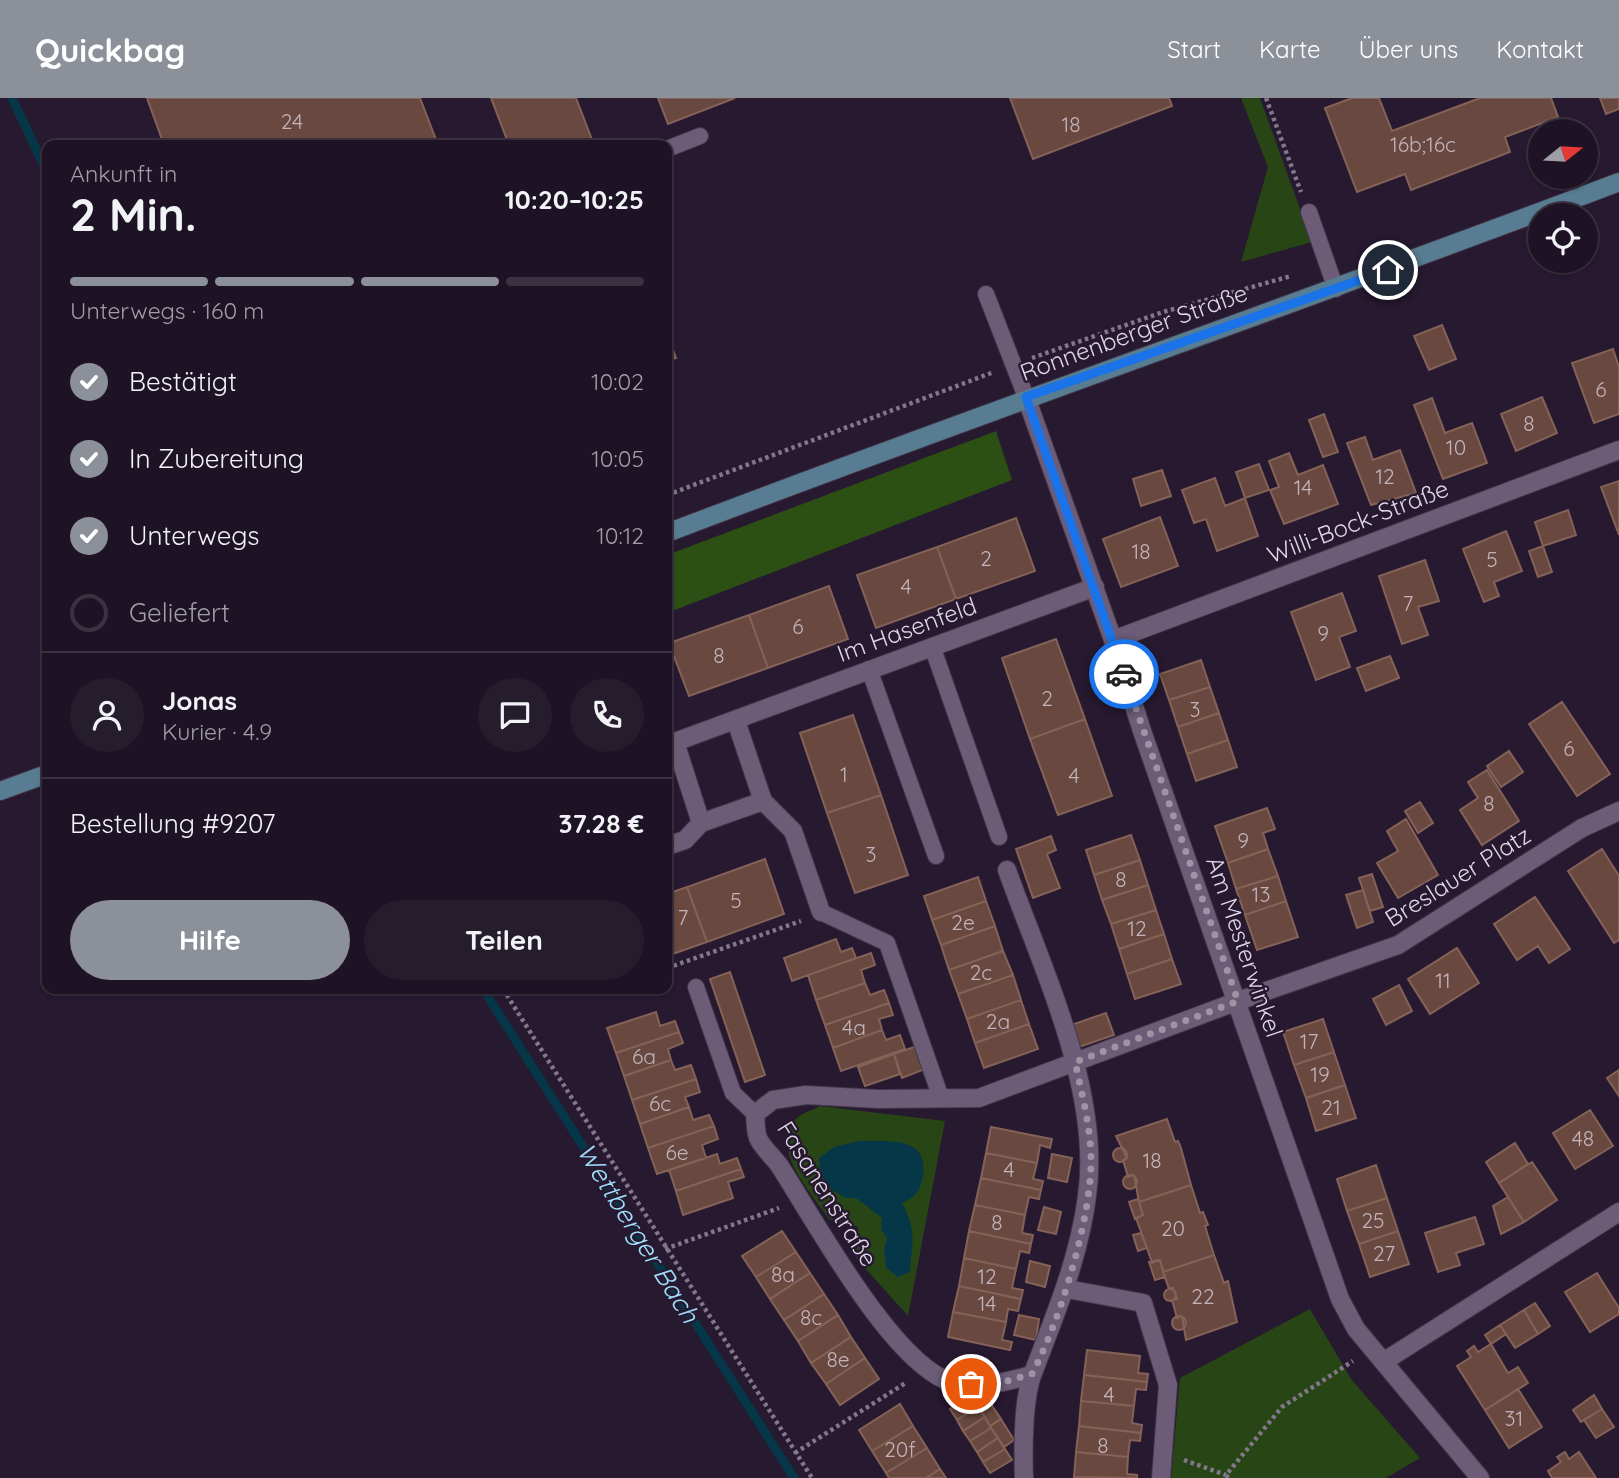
<!DOCTYPE html>
<html lang="de">
<meta charset="utf-8">
<style>
:root{--surface:#1d1324;--page:#251c2c;--text:#f1f3f6;--muted:#a09ea6;--line:#3b3241;--accent:#8c9099}
body{margin:0;font-family:Quicksand,sans-serif;background:var(--page);color:var(--text);height:100vh;display:flex;flex-direction:column;font-size:26px;white-space:nowrap}
*{box-sizing:border-box;margin:0}
p{font-size:23px;color:var(--muted)}
.icon{flex:none;width:38px;height:38px;fill:none;stroke:currentColor;stroke-width:2;stroke-linecap:round;stroke-linejoin:round}
.map{position:relative;flex:1;overflow:hidden}
.sheet{position:absolute;left:42px;top:42px;width:630px;height:854px;display:flex;flex-direction:column;background:var(--surface);border-radius:14px;box-shadow:0 2px 5px #0004,0 0 0 2px var(--line)}
.sheet>*{flex:none}
.needle{width:46px;rotate:72deg}
.tools{position:absolute;left:1528px;top:21px;display:grid;gap:14px}
.tools a{display:grid;place-items:center;width:70px;height:70px;border-radius:50%;background:var(--surface);box-shadow:0 2px 5px #0004,0 0 0 2px var(--line);font-size:35px}
.pin{position:absolute;display:grid;place-items:center;width:60px;height:60px;color:#fff;margin:-30px;border:4px solid #fff;border-radius:50%;box-shadow:0 2px 7px #0007}
.courier{position:absolute;display:grid;place-items:center;width:70px;height:70px;margin:-35px;border:5px solid #1a73e8;border-radius:50%;background:#fff;color:#222;box-shadow:0 2px 9px #0007}
.headline em{font-style:normal;font-weight:800}
.headline div{display:flex;flex-direction:column-reverse}
.headline{display:flex;align-items:center;justify-content:space-between;height:119px;padding:0 28px}
h1{font-size:46px;font-weight:800;line-height:52px}
.bar{display:grid;grid-template-columns:repeat(4,1fr);gap:10px 7px;align-content:center;height:84px;padding:0 28px}
.bar i{height:9px;border-radius:5px;background:var(--line)}
.bar .active{background:var(--accent)}
.bar p{grid-column:span 4}
.line{display:flex;align-items:center;gap:18px;padding:0 28px;border-top:2px solid var(--line)}
.line div{flex:1}
.round{display:grid;place-items:center;flex:none;width:74px;height:74px;border-radius:37px;background:var(--page)}
ol{padding:0 28px;list-style:none}
li{display:flex;align-items:center;gap:21px;height:77px}
li p{margin-inline-start:auto}
li .icon{padding:7px;border-radius:50%;background:var(--accent);color:#fff;stroke-width:4}
li:last-child{color:var(--muted)}
li i{width:38px;height:38px;border:4px solid var(--line);border-radius:50%}
.button{display:flex;gap:14px;margin-top:auto;padding:14px 28px}
.button a{flex:1;height:80px;border-radius:42px;background:var(--accent);color:#fff;font-size:28px;font-weight:800;line-height:80px;text-align:center}
.button a+a{background:var(--page);color:var(--text)}
header{display:flex;align-items:center;gap:42px;box-sizing:border-box;height:98px;padding:0 35px;background:var(--accent);color:#fff}
header strong{font-size:33px}
nav{display:flex;gap:38px;margin-inline-start:auto;font-size:24px}
.map>svg:first-child{display:block}
.green{fill:#284615}
.forest{fill:#2c4f14}
.water{fill:#063749}
.lines{fill:none;stroke-linecap:round;stroke-linejoin:round}
.stream{stroke:#063749;stroke-width:9}
.building{fill:#69493f;stroke:#846258;stroke-width:2}
.lane-casing{stroke:#423649;stroke-width:18}
.street-casing{stroke:#423649;stroke-width:20}
.secondary-casing{stroke:#423649;stroke-width:20}
.path{stroke:#83778b;stroke-width:4.5;stroke-dasharray:3.5 3.5;stroke-linecap:butt}
.lane{stroke:#6c5c77;stroke-width:16}
.street{stroke:#6c5c77;stroke-width:18}
.secondary{stroke:#587c91;stroke-width:18}
.done{stroke:#9f94a6;stroke-width:7;stroke-dasharray:0 12.6}
.route{stroke:#1a73e8;stroke-width:9}
.labels{text-anchor:middle;stroke-width:5;stroke-linejoin:round;paint-order:stroke}
.number-label{font-size:21px;fill:#c2b3bc}
.street-label{font-size:24px;fill:#dfd6e6;stroke:#271930}
.water-label{font-size:26px;font-style:italic;fill:#a0e0fd;stroke:#271930}
</style>
<header>
<strong>Quickbag</strong>
<nav><a>Start</a><a>Karte</a><a>Über uns</a><a>Kontakt</a></nav>
</header>
<div class="map">
<svg width="1619" height="1380" viewBox="0 0 1619 1380">
<rect width="100%" height="100%" fill="#271930"/>
<path class="green" d="M1241,0H1260L1312,144L1241,164L1268,69Z
M820,1008L945,1023L908,1218L856,1160L858,1129L829,1121C812,1096 768,1050 796,1021C801,1015 813,1012 820,1008Z
M1310,1211L1351,1281L1420,1360L1386,1380H1171L1180,1280Z"/>
<path class="forest" d="M996,333L1012,382L667,515V457Z"/>
<path class="water" d="M859,1043C886,1044 929,1037 923,1077C920,1093 917,1098 902,1105C917,1132 912,1144 910,1174L898,1179L886,1170L884,1151L887,1140L881,1131L882,1120L856,1100H845L831,1091L820,1076L819,1060L834,1049Z"/>
<g class="lines">
<path class="stream" d="M12,0L47,74
M483,891L794,1380"/>
</g>
<path class="building" d="M147,0H420L438,47H164Z
M491,0H576L594,47H509Z
M658,0H735L668,26Z
M1010,0H1169L1172,8L1033,61Z
M1352,0H1379L1392,33L1480,0H1551L1558,19L1505,39L1510,54L1411,92L1405,76L1357,94L1325,10Z
M1600,0H1619V11L1606,16Z
M1442,227L1456,261L1429,272L1414,238Z
M667,236L676,260L667,263Z
M1613,251L1619,269V316L1594,325L1572,265Z
M1542,299L1557,335L1516,353L1501,316Z
M1432,300L1445,335L1472,325L1487,365L1443,381L1414,307Z
M1324,316L1338,354L1323,359L1309,322Z
M1365,339L1373,362L1400,352L1416,395L1371,407L1347,345Z
M1289,355L1298,377L1323,367L1338,406L1284,426L1270,392L1279,389L1269,363Z
M1259,366L1269,392L1245,400L1236,374Z
M1162,372L1171,398L1141,408L1133,381Z
M1215,380L1225,408L1245,400L1258,438L1217,453L1206,421L1194,425L1182,392Z
M1619,383V437L1601,389Z
M1568,412L1576,437L1543,448L1535,424Z
M1160,419L1178,468L1121,489L1103,441Z
M1016,420L1035,473L956,501L937,449Z
M1506,433L1522,473L1494,484L1499,498L1484,504L1463,451Z
M1543,448L1552,474L1538,479L1529,453Z
M937,449L956,501L876,530L857,477Z
M1425,462L1439,503L1418,509L1428,537L1402,546L1379,478Z
M829,488L848,541L768,570L749,517Z
M1342,495L1356,533L1339,539L1350,569L1316,582L1291,514Z
M749,517L768,570L689,598L669,545Z
M1056,541L1085,621L1030,641L1002,560Z
M1390,558L1399,580L1366,593L1357,570Z
M1201,562L1210,589L1169,602L1160,576Z
M1210,589L1219,615L1178,629L1169,602Z
M1562,604L1610,676L1577,698L1529,626Z
M1219,615L1228,642L1187,656L1178,629Z
M853,617L881,697L827,715L800,635Z
M1085,621L1112,698L1058,717L1030,641Z
M1228,642L1237,669L1196,683L1187,656Z
M1509,653L1523,674L1501,689L1487,668Z
M1487,672L1519,723L1482,747L1460,712L1478,700L1468,684Z
M881,697L908,777L855,795L827,715Z
M1420,704L1433,725L1418,735L1405,713Z
M1267,710L1275,731L1263,735L1268,751L1228,765L1215,728Z
M1406,721L1438,777L1398,800L1377,765L1398,753L1387,733Z
M1131,737L1140,762L1094,777L1086,752Z
M1051,738L1056,752L1047,756L1060,790L1033,800L1016,751Z
M1268,751L1278,778L1236,791L1228,765Z
M1602,751L1619,778V842L1614,845L1568,773Z
M765,761L784,816L707,844L687,789Z
M1140,762L1148,787L1102,802L1094,777Z
M1372,776L1383,809L1370,813L1359,780Z
M1278,778L1286,803L1245,817L1236,791Z
M978,779L986,803L932,822L924,798Z
M1148,787L1156,812L1111,826L1102,802Z
M687,789L707,844L667,858V796Z
M1363,792L1373,824L1357,830L1346,797Z
M1535,799L1570,851L1549,865L1538,848L1517,862L1494,826Z
M986,803L995,828L941,847L932,822Z
M1286,803L1298,839L1257,852L1245,817Z
M1156,812L1164,836L1119,851L1111,826Z
M995,828L1003,853L949,872L941,847Z
M1164,836L1172,861L1127,876L1119,851Z
M836,841L841,854L852,850L856,860L792,883L784,860Z
M1457,850L1479,885L1430,916L1408,881Z
M1003,853L1013,877L958,896L949,872Z
M871,855L875,867L861,872L865,885L816,902L808,877Z
M1172,861L1181,886L1135,901L1127,876Z
M730,874L765,977L745,984L710,881Z
M1013,877L1021,902L967,921L958,896Z
M865,885L870,897L884,892L889,905L825,927L816,902Z
M1399,887L1412,913L1386,927L1373,901Z
M1021,902L1029,926L975,945L967,921Z
M889,905L893,917L879,921L882,932L833,950L825,927Z
M656,914L660,928L675,923L679,934L616,955L607,930Z
M1106,915L1114,937L1079,949L1071,927Z
M1323,921L1334,954L1294,967L1283,934Z
M1029,926L1038,951L984,970L975,945Z
M882,932L886,942L900,937L905,951L841,973L833,950Z
M679,934L683,945L668,951L671,962L624,978L616,955Z
M917,948L925,971L902,980L894,956Z
M1334,954L1345,987L1306,1000L1294,967Z
M894,956L900,976L865,988L858,969Z
M671,962L675,972L691,967L696,981L632,1002L624,978Z
M1619,972V998L1607,980Z
M696,981L700,994L685,999L689,1009L640,1026L632,1002Z
M1345,987L1356,1020L1316,1033L1306,1000Z
M689,1009L693,1022L709,1017L714,1028L648,1050L640,1026Z
M1590,1012L1613,1048L1575,1071L1553,1035Z
M1167,1021L1175,1044L1178,1043L1181,1050L1191,1087L1139,1104L1134,1077L1128,1079L1123,1062L1127,1060L1116,1038Z
M714,1028L718,1041L702,1047L706,1060L657,1076L648,1050Z
M991,1029L1052,1041L1050,1050L1040,1047L1037,1065L986,1055Z
M1515,1045L1528,1066L1499,1085L1486,1064Z
M1113 1057a7 7 0 1 1 14 0a7 7 0 1 1-14 0Z
M986,1055L1037,1065L1033,1081L1043,1083L1041,1092L981,1080Z
M717,1056L720,1066L737,1060L741,1071L676,1093L669,1072Z
M1052,1056L1072,1060L1067,1084L1048,1080Z
M1532,1064L1557,1102L1524,1124L1499,1085Z
M1376,1067L1387,1100L1347,1113L1337,1081Z
M741,1071L744,1079L728,1084L733,1100L683,1117L676,1093Z
M1123 1084a7 7 0 1 1 14 0a7 7 0 1 1-14 0Z
M981,1080L1041,1092L1039,1101L1029,1099L1025,1117L975,1107Z
M1191,1087L1200,1115L1203,1114L1208,1127L1205,1128L1214,1157L1163,1174L1160,1162L1152,1165L1147,1150L1136,1120L1143,1117L1139,1104Z
M1508,1099L1524,1124L1501,1136L1493,1108Z
M1387,1100L1398,1133L1359,1146L1347,1113Z
M1138,1101L1143,1117L1135,1121L1129,1104Z
M975,1107L1025,1117L1022,1135L1033,1137L1031,1146L969,1133Z
M1044,1109L1061,1114L1056,1136L1038,1132Z
M1475,1119L1484,1146L1456,1155L1460,1167L1438,1174L1425,1135Z
M782,1133L796,1154L756,1179L742,1158Z
M969,1133L1031,1146L1029,1155L1020,1153L1016,1171L964,1160Z
M1398,1133L1409,1166L1370,1179L1359,1146Z
M1141,1135L1147,1150L1138,1153L1133,1137Z
M796,1154L810,1175L770,1201L756,1179Z
M1214,1157L1224,1185L1228,1183L1237,1224L1186,1242L1182,1218L1177,1220L1172,1202L1177,1201L1173,1190L1169,1191L1163,1174Z
M964,1160L1016,1171L1012,1190L1023,1192L1021,1201L959,1188Z
M1160,1162L1165,1179L1155,1182L1149,1164Z
M1030,1163L1050,1168L1045,1189L1026,1184Z
M810,1175L824,1196L784,1222L770,1201Z
M1597,1175L1619,1210V1216L1590,1234L1565,1194Z
M959,1188L1021,1201L1018,1213L1008,1211L1006,1224L953,1214Z
M1164 1197a6 6 0 1 1 12 0a6 6 0 1 1-12 0Z
M824,1196L838,1217L798,1243L784,1222Z
M1535,1205L1550,1228L1538,1236L1524,1212Z
M1524,1212L1538,1236L1515,1250L1500,1227Z
M953,1214L1006,1224L1002,1242L1012,1244L1010,1252L948,1239Z
M838,1217L851,1239L811,1265L798,1243Z
M1019,1217L1039,1221L1036,1242L1014,1237Z
M1172 1225a7 7 0 1 1 14 0a7 7 0 1 1-14 0Z
M1500,1227L1506,1236L1491,1246L1485,1237Z
M851,1239L865,1260L826,1286L811,1265Z
M1491,1246L1508,1275L1518,1269L1528,1285L1485,1312L1457,1268L1471,1259L1467,1253L1474,1248L1478,1254Z
M1087,1252L1140,1258L1138,1275L1148,1276L1147,1284L1084,1277Z
M865,1260L879,1281L840,1307L826,1286Z
M1084,1277L1147,1284L1146,1292L1136,1291L1134,1308L1081,1303Z
M1518,1291L1542,1329L1509,1350L1485,1312Z
M1594,1297L1602,1311L1581,1324L1573,1312Z
M971,1298L978,1309L957,1322L950,1311Z
M987,1300L1001,1321L990,1328L977,1306Z
M1081,1303L1134,1308L1132,1325L1142,1327L1141,1335L1079,1328Z
M900,1306L913,1328L872,1353L859,1332Z
M978,1309L985,1319L963,1333L957,1322Z
M1602,1311L1614,1329L1596,1340L1584,1322Z
M985,1319L991,1330L970,1343L963,1333Z
M1001,1321L1014,1342L1004,1349L990,1328Z
M913,1328L927,1350L886,1375L872,1353Z
M1079,1328L1141,1335L1140,1343L1130,1342L1128,1359L1076,1354Z
M991,1330L998,1340L977,1354L970,1343Z
M998,1340L1005,1351L983,1364L977,1354Z
M927,1350L940,1371L926,1380H889L886,1375Z
M1005,1351L1012,1362L990,1375L983,1364Z
M1076,1354L1128,1359L1127,1376L1137,1377V1380L1074,1379Z
M1565,1354L1569,1361L1579,1354L1596,1380H1552L1548,1373L1561,1364L1557,1359Z
M940,1371L946,1380H926Z"/>
<g class="lines">
<g class="lane-casing">
<path id="lane" d="M667,51L700,38
M1309,114L1336,191
M986,196L1026,299
M932,548L999,739
M869,571L936,758
M821,814L887,845L941,1000
M696,889L733,995L755,1016"/>
</g>
<g class="street-casing">
<path id="street" d="M1026,299L1113,542L1142,633L1340,1201L1356,1231L1480,1380
M1113,542L1619,352
M736,623L763,703
M667,748L685,742L701,725
M1007,772C1042,870 1102,994 1087,1098C1079,1161 1055,1217 1033,1275C1023,1300 1023,1352 1024,1380
M821,814L793,733L763,703L701,725L675,644L1095,489
M1067,1191L1143,1205L1168,1287L1161,1380
M1383,1264L1619,1114
M1032,1277C1006,1283 981,1292 954,1285C894,1270 813,1119 779,1067C773,1059 764,1051 759,1042C755,1035 756,1024 755,1016L773,1002L806,997L878,1001L979,1000L1238,903L1398,847L1582,730L1619,713"/>
</g>
<g class="secondary-casing">
<path id="secondary" d="M667,435C983,314 1303,204 1619,84
M0,693L47,676"/>
</g>
<path class="path" d="M1266,0L1301,94
M1032,260L1163,214L1291,178
M667,397L994,274
M667,870L801,823
M503,891L812,1380
M665,1151L779,1110
M795,1355L907,1284
M1184,1362L1226,1377
M1228,1380L1226,1377L1282,1309L1353,1263"/>
<use href="#lane" class="lane"/>
<use href="#street" class="street"/>
<use href="#secondary" class="secondary"/>
</g>
<g class="lines">
<path class="done" d="M971,1286L989,1288L1032,1276C1060,1223 1092,1119 1091,1059C1090,1027 1082,996 1075,964L1238,903L1124,576"/>
<path class="route" d="M1124,576L1026,299L1388,172"/>
</g>
<g class="labels">
<g class="number-label">
<text x="292" y="31">24</text>
<text x="1071" y="34">18</text>
<text x="1423" y="54">16b;16c</text>
<text x="1601" y="299">6</text>
<text x="1529" y="333">8</text>
<text x="1456" y="357">10</text>
<text x="1385" y="386">12</text>
<text x="1303" y="397">14</text>
<text x="1141" y="461">18</text>
<text x="986" y="468">2</text>
<text x="1492" y="469">5</text>
<text x="906" y="496">4</text>
<text x="1408" y="513">7</text>
<text x="798" y="536">6</text>
<text x="1323" y="543">9</text>
<text x="719" y="565">8</text>
<text x="1047" y="608">2</text>
<text x="1195" y="619">3</text>
<text x="1569" y="658">6</text>
<text x="844" y="684">1</text>
<text x="1074" y="685">4</text>
<text x="1489" y="713">8</text>
<text x="1243" y="750">9</text>
<text x="871" y="764">3</text>
<text x="1121" y="789">8</text>
<text x="1261" y="804">13</text>
<text x="736" y="810">5</text>
<text x="683" y="827">7</text>
<text x="963" y="832">2e</text>
<text x="1137" y="838">12</text>
<text x="981" y="882">2c</text>
<text x="1443" y="890">11</text>
<text x="998" y="931">2a</text>
<text x="854" y="937">4a</text>
<text x="1309" y="951">17</text>
<text x="644" y="966">6a</text>
<text x="1320" y="984">19</text>
<text x="660" y="1013">6c</text>
<text x="1331" y="1017">21</text>
<text x="1583" y="1048">48</text>
<text x="677" y="1062">6e</text>
<text x="1152" y="1070">18</text>
<text x="1009" y="1079">4</text>
<text x="1373" y="1130">25</text>
<text x="997" y="1132">8</text>
<text x="1173" y="1138">20</text>
<text x="1384" y="1163">27</text>
<text x="783" y="1184">8a</text>
<text x="987" y="1186">12</text>
<text x="1203" y="1206">22</text>
<text x="987" y="1213">14</text>
<text x="811" y="1227">8c</text>
<text x="838" y="1269">8e</text>
<text x="1109" y="1304">4</text>
<text x="1514" y="1328">31</text>
<text x="1103" y="1355">8</text>
<text x="900" y="1359">20f</text>
</g>
<g class="street-label">
<text transform="translate(1134 235) rotate(-20)" y="8">Ronnenberger Straße</text>
<text transform="translate(1358 424) rotate(-21)" y="8">Willi-Bock-Straße</text>
<text transform="translate(907 532) rotate(-20)" y="8">Im Hasenfeld</text>
<text transform="translate(1458 779) rotate(-32)" y="8">Breslauer Platz</text>
<text transform="translate(1244 849) rotate(71)" y="8">Am Mesterwinkel</text>
<text transform="translate(827 1096) rotate(58)" y="8">Fasanenstraße</text>
</g>
<g class="water-label">
<text transform="translate(638 1135) rotate(58)" y="9">Wettberger Bach</text>
</g>
</g>
</svg>
<div class="tools">
<a><svg class="needle" viewBox="-14 -14 28 28"><path d="M0-13l5 13h-10z" fill="#e53935"/><path d="M0 13l5-13h-10z" fill="#a09ea6"/></svg></a>
<a><svg class="icon" aria-label="locate" viewBox="0 0 24 24"><circle cx="12" cy="12" r="6"/><path d="M12 2v4M12 18v4M2 12h4M18 12h4"/></svg></a>
</div>
<div class="pin" style="left:971px;top:1286px;background:#ea580c"><svg class="icon" aria-label="bag" viewBox="0 0 24 24"><path d="M5 8h14l-1 12H6zM9 8a3 3 0 0 1 6 0"/></svg></div>
<div class="pin" style="left:1388px;top:172px;background:#1f2937"><svg class="icon" aria-label="home" viewBox="0 0 24 24"><path d="M3 11l9-7 9 7M6 9v11h12V9"/></svg></div>
<div class="courier" style="left:1124px;top:576px"><svg class="icon" aria-label="car" viewBox="0 0 24 24"><path d="M5 17H2v-5l4-1 3-4h7l3 4 3 1v5h-3M9 17h6M6 11h13"/><circle cx="7" cy="17" r="2"/><circle cx="17" cy="17" r="2"/></svg></div>
<section class="sheet">
<div class="headline"><div><h1>2 Min.</h1><p>Ankunft in</p></div><em>10:20–10:25</em></div>
<div class="bar"><i class="active"></i><i class="active"></i><i class="active"></i><i></i><p>Unterwegs · 160 m</p></div>
<ol>
<li><svg class="icon" aria-label="check" viewBox="0 0 24 24"><path d="M5 12l5 5 9-10"/></svg>Bestätigt<p>10:02</p></li>
<li><svg class="icon" aria-label="check" viewBox="0 0 24 24"><path d="M5 12l5 5 9-10"/></svg>In Zubereitung<p>10:05</p></li>
<li><svg class="icon" aria-label="check" viewBox="0 0 24 24"><path d="M5 12l5 5 9-10"/></svg>Unterwegs<p>10:12</p></li>
<li><i></i>Geliefert</li>
</ol>
<div class="line" style="height:126px"><a class="round"><svg class="icon" aria-label="person" viewBox="0 0 24 24"><circle cx="12" cy="8" r="4"/><path d="M4 21q1-7 8-7t8 7"/></svg></a><div><b>Jonas</b><p>Kurier · 4.9</p></div><a class="round"><svg class="icon" aria-label="chat" viewBox="0 0 24 24"><path d="M4 5h16v11H9l-5 4z"/></svg></a><a class="round"><svg class="icon" aria-label="phone" viewBox="0 0 24 24"><path d="M5 4h4l2 5-3 2q2 4 5 5l2-3 5 2v4C11 20 4 13 5 4z"/></svg></a></div>
<div class="line" style="height:91px"><div>Bestellung #9207</div><b>37.28 €</b></div>
<div class="button"><a>Hilfe</a><a>Teilen</a></div>
</section>
</div>
